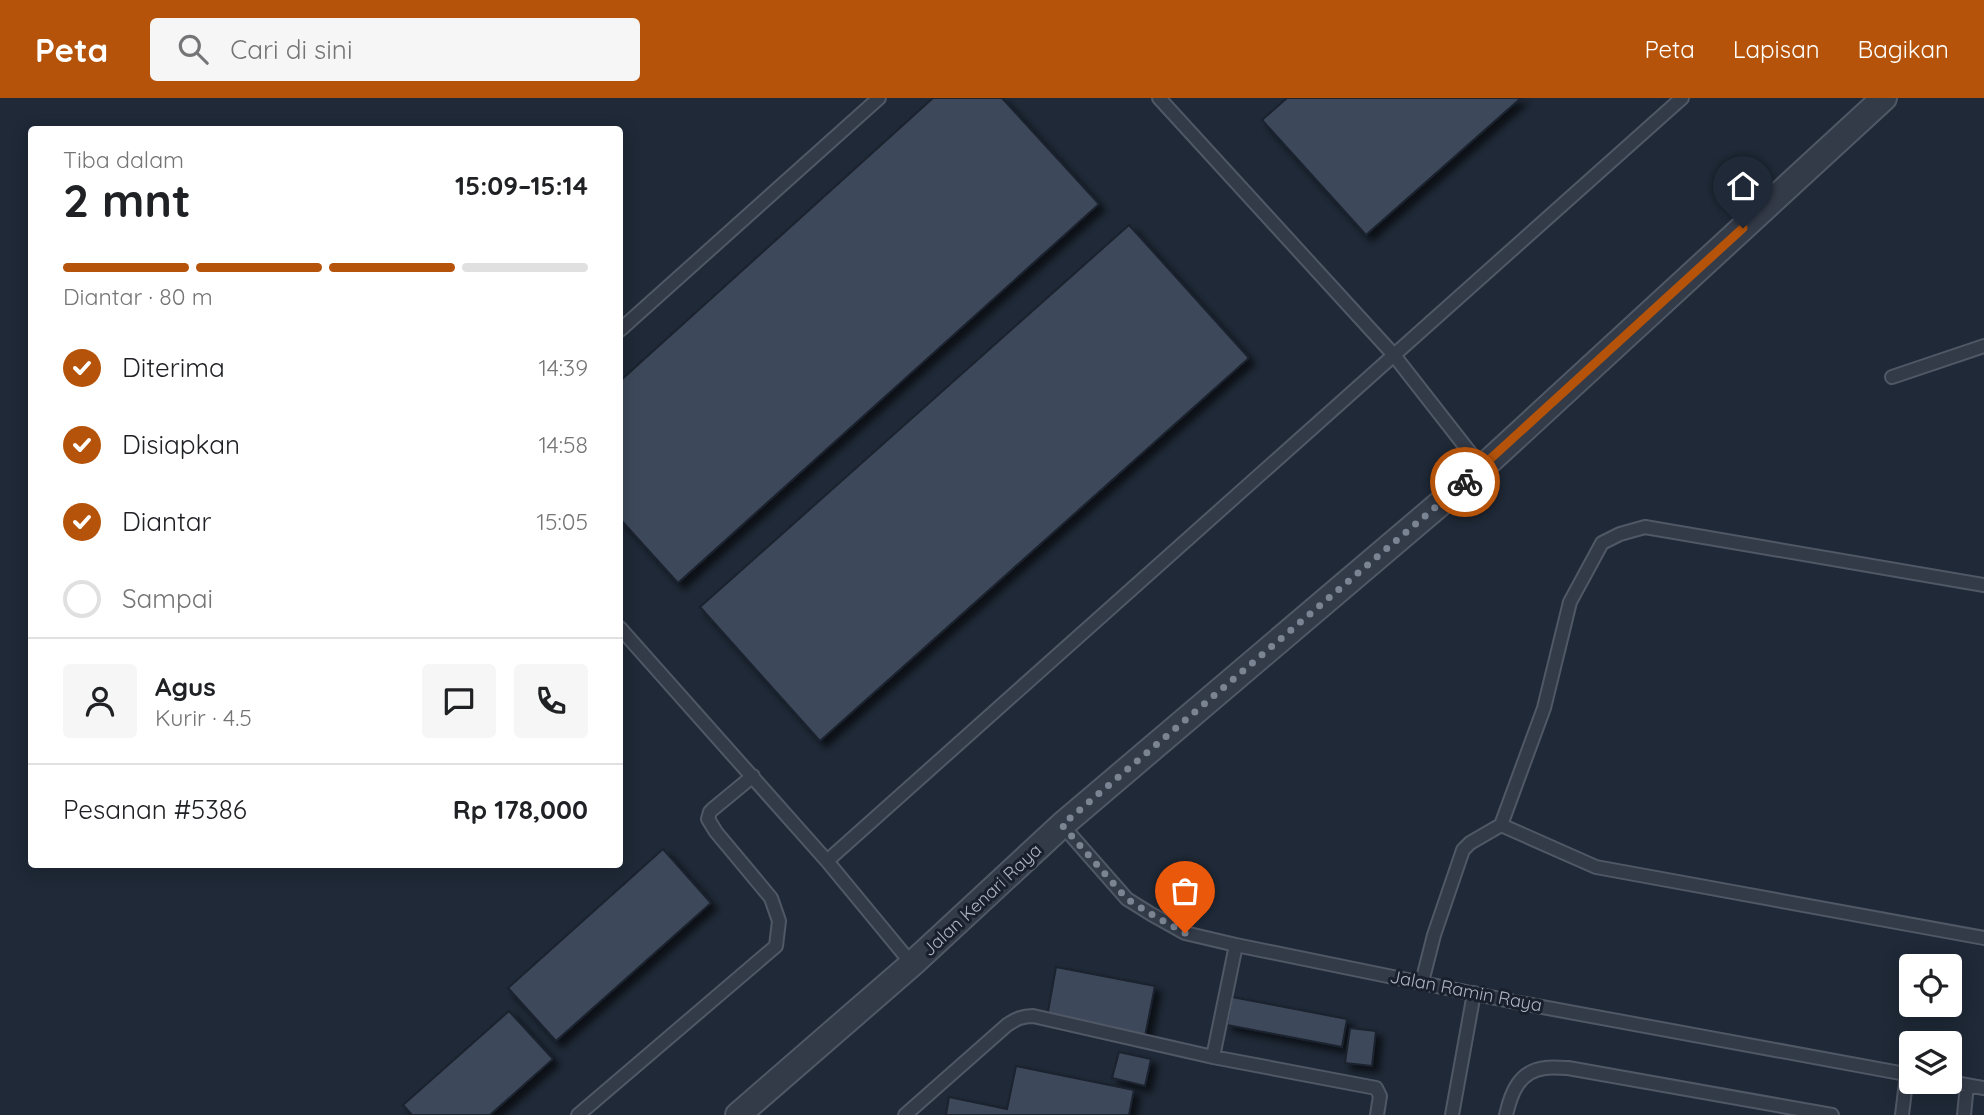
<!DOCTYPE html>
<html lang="id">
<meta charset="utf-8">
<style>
:root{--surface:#fff;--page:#f6f6f6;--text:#202124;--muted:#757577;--line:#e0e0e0;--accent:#b45309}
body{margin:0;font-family:Quicksand,sans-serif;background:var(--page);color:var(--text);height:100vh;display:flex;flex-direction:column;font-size:26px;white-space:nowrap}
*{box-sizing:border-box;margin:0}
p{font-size:23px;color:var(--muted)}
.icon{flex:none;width:38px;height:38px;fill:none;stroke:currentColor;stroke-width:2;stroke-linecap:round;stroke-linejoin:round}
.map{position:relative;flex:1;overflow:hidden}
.sheet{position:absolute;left:28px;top:28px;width:595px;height:742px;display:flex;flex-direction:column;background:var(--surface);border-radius:7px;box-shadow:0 4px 18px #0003}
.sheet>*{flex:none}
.fabs{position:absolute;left:1899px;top:856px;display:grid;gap:14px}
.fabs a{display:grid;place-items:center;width:63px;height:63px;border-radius:7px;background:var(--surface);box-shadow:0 4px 18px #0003;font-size:35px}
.pin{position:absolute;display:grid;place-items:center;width:60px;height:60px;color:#fff;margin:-72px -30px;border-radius:50% 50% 50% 0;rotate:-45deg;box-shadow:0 0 7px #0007}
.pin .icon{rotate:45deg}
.courier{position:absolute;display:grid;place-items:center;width:70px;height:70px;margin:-35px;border:5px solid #b45309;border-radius:50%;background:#fff;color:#222;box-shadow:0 2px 9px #0007}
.summary em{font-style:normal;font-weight:700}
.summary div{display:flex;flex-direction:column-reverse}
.summary{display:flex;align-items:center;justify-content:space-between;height:119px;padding:0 35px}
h1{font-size:46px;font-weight:700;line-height:52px}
.bar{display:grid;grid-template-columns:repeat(4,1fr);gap:10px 7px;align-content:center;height:84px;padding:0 35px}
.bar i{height:9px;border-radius:5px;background:var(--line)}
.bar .on{background:var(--accent)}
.bar p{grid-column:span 4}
.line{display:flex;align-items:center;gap:18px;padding:0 35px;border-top:2px solid var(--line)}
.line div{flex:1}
.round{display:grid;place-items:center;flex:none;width:74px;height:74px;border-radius:7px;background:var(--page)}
ol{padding:0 35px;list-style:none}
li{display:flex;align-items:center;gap:21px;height:77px}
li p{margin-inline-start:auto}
li .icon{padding:7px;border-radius:50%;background:var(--accent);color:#fff;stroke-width:4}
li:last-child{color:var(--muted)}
li i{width:38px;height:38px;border:4px solid var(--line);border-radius:50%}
header{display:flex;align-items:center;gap:42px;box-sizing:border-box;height:98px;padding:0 35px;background:var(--accent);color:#fff}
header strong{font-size:33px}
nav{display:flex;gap:38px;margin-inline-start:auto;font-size:24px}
.search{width:490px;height:63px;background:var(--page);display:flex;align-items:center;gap:18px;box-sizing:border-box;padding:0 24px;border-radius:7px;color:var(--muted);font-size:26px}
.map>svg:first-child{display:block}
.building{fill:#3d485a;stroke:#1a222e;stroke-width:2;filter:url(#shadow)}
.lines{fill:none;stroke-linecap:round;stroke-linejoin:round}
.lane-casing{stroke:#505866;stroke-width:16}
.street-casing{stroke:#505866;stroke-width:28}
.lane{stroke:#333b48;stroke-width:12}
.street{stroke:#333b48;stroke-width:24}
.done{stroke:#7b8493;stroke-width:7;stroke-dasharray:0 12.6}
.route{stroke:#b45309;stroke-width:9}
.labels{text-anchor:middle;stroke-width:6;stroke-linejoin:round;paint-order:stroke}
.street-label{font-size:18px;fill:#adb5c5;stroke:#19202c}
</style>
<header>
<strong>Peta</strong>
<div class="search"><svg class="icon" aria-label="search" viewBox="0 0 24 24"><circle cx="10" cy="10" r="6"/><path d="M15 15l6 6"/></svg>Cari di sini</div>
<nav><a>Peta</a><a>Lapisan</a><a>Bagikan</a></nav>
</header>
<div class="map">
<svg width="1984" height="1017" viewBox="0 0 1984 1017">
<defs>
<filter id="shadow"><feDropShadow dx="6" dy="6" stdDeviation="3.5" flood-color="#0009"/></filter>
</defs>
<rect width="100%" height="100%" fill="#1f2937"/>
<path class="building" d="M933,0H1002L1099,106L678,485L620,421V283Z
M1287,0H1521L1366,137L1262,22Z
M1129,127L1249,260L820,643L700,509Z
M663,751L711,805L556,943L508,890Z
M1056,869L1155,888L1145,938L1047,919Z
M1232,899L1347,921L1342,949L1227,927Z
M509,913L553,961L490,1017H412L403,1007Z
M1350,930L1376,933L1372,968L1345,965Z
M1119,954L1151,961L1145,988L1112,980Z
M1016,968L1134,992L1129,1017H946L949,999L1007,1011Z"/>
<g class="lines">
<g class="lane-casing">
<path id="lane" d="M1159,0L1393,256L1482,370
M620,232L879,0
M1892,279L1984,248
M620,530L827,763L1682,0
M1062,727L1127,801L1151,816L1185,835L1236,847L1515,904L1911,977
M1501,727L1596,769L1984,840
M827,763L912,866
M1422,884L1434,837L1463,752L1470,745L1501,727L1544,610L1570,504L1602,445L1620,436L1645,429L1984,487
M1213,959L1376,990L1380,998L1377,1017
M1949,984L1984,990
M578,1017L776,848L779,823L771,800L716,734L708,721L710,714L713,711L753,678
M905,1017L1007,927C1016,921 1022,918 1033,918L1213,959L1236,847
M1452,1017L1474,895
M1506,1017C1511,995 1519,973 1545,970C1552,969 1561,970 1568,970L1832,1017
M1902,1017L1907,976
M1964,1017L1967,987"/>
</g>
<g class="street-casing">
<path id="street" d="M738,1017L912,866L1062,727L1482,370L1884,0"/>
</g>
<use href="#lane" class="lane"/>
<use href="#street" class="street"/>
</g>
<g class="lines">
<path class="done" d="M1185,835L1151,816L1127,801L1062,727L1465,384"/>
<path class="route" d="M1465,384L1743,130"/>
</g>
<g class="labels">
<g class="street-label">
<text transform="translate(982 802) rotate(-43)" y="6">Jalan Kenari Raya</text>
<text transform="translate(1466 893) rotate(11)" y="6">Jalan Ramin Raya</text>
</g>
</g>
</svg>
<div class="fabs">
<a><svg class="icon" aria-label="locate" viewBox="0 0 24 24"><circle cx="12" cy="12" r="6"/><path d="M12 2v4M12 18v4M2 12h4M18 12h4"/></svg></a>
<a><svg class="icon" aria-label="layers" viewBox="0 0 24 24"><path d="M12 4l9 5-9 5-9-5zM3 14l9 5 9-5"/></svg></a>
</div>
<div class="pin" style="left:1185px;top:835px;background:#ea580c"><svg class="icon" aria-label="bag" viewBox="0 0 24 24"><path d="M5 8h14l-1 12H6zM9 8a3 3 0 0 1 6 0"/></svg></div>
<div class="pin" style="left:1743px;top:130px;background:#1f2937"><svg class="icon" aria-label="home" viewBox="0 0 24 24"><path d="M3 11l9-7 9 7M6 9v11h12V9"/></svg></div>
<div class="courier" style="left:1465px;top:384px"><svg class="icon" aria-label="bike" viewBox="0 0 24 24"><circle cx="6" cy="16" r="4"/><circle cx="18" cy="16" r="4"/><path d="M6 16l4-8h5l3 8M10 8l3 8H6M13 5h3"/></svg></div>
<section class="sheet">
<div class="summary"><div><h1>2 mnt</h1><p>Tiba dalam</p></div><em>15:09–15:14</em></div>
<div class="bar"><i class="on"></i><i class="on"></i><i class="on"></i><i></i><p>Diantar · 80 m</p></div>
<ol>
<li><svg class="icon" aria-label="check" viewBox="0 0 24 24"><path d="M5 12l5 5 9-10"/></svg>Diterima<p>14:39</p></li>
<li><svg class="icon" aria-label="check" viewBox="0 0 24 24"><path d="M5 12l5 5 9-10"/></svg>Disiapkan<p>14:58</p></li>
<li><svg class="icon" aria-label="check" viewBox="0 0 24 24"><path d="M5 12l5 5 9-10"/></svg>Diantar<p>15:05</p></li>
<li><i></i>Sampai</li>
</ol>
<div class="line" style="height:126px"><a class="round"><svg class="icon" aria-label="person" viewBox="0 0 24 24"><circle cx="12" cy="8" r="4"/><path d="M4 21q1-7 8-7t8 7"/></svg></a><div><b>Agus</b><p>Kurir · 4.5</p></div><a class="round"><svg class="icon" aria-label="chat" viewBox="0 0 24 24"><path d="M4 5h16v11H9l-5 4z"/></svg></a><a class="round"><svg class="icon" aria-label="phone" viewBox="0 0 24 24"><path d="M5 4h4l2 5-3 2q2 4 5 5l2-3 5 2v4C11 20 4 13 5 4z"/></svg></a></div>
<div class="line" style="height:91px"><div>Pesanan #5386</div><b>Rp 178,000</b></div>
</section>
</div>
